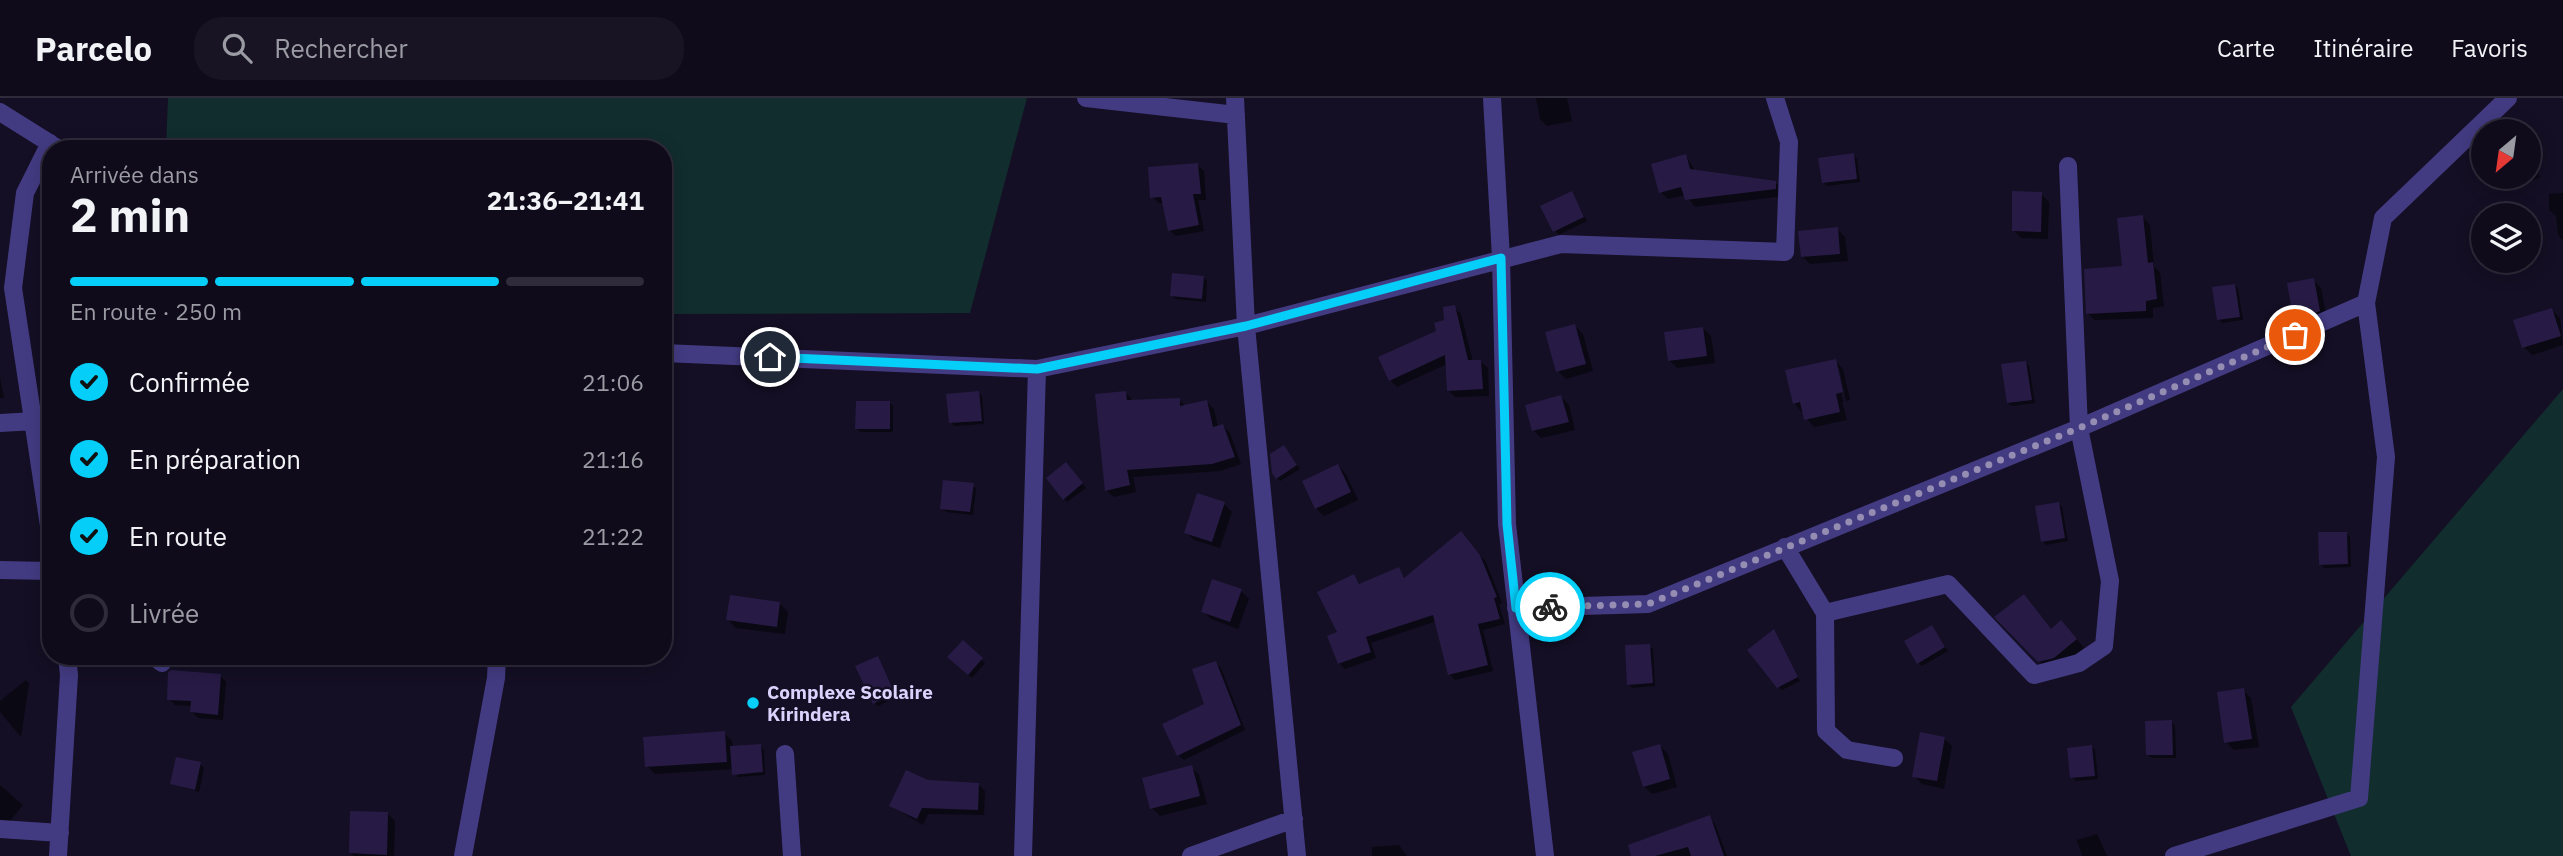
<!DOCTYPE html>
<html lang="fr">
<meta charset="utf-8">
<style>
:root{--surface:#0f0b1b;--page:#181424;--text:#f1f3f6;--muted:#9b9ba3;--line:#2f2b3a;--accent:#05cef9}
body{margin:0;font-family:"IBM Plex Sans",sans-serif;background:var(--page);color:var(--text);height:100vh;display:flex;flex-direction:column;font-size:26px;white-space:nowrap}
*{box-sizing:border-box;margin:0}
p{font-size:23px;color:var(--muted)}
.icon{flex:none;width:38px;height:38px;fill:none;stroke:currentColor;stroke-width:2;stroke-linecap:round;stroke-linejoin:round}
.map{position:relative;flex:1;overflow:hidden}
.drawer{position:absolute;left:42px;top:42px;width:630px;height:525px;display:flex;flex-direction:column;background:var(--surface);border-radius:28px;box-shadow:0 4px 18px #0003,0 0 0 2px var(--line)}
.drawer>*{flex:none}
.needle{width:46px;rotate:209deg}
.fabs{position:absolute;left:2471px;top:21px;display:grid;gap:14px}
.fabs a{display:grid;place-items:center;width:70px;height:70px;border-radius:50%;background:var(--surface);box-shadow:0 4px 18px #0003,0 0 0 2px var(--line);font-size:35px}
.pin{position:absolute;display:grid;place-items:center;width:60px;height:60px;color:#fff;margin:-30px;border:4px solid #fff;border-radius:50%;box-shadow:0 2px 7px #0007}
.courier{position:absolute;display:grid;place-items:center;width:70px;height:70px;margin:-35px;border:5px solid #05cef9;border-radius:50%;background:#fff;color:#222;box-shadow:0 2px 9px #0007}
.headline em{font-style:normal;font-weight:700}
.headline div{display:flex;flex-direction:column-reverse}
.headline{display:flex;align-items:center;justify-content:space-between;height:119px;padding:0 28px}
h1{font-size:46px;font-weight:700;line-height:52px}
.bar{display:grid;grid-template-columns:repeat(4,1fr);gap:10px 7px;align-content:center;height:84px;padding:0 28px}
.bar i{height:9px;border-radius:5px;background:var(--line)}
.bar .active{background:var(--accent)}
.bar p{grid-column:span 4}
ol{padding:0 28px;list-style:none}
li{display:flex;align-items:center;gap:21px;height:77px}
li p{margin-inline-start:auto}
li .icon{padding:7px;border-radius:50%;background:var(--accent);color:#111;stroke-width:4}
li:last-child{color:var(--muted)}
li i{width:38px;height:38px;border:4px solid var(--line);border-radius:50%}
header{display:flex;align-items:center;gap:42px;box-sizing:border-box;height:98px;padding:0 35px;background:var(--surface);border-bottom:2px solid var(--line)}
header strong{font-size:33px}
nav{display:flex;gap:38px;margin-inline-start:auto;font-size:24px}
.search{width:490px;height:63px;background:var(--page);display:flex;align-items:center;gap:18px;box-sizing:border-box;padding:0 24px;border-radius:28px;color:var(--muted);font-size:26px}
.map>svg:first-child{display:block}
.green{fill:#122d2e}
.shadow{fill:#0007;fill-rule:evenodd}
.building{fill:#271b45}
.lines{fill:none;stroke-linecap:round;stroke-linejoin:round}
.minor{stroke:#433b82;stroke-width:18}
.done{stroke:#958eb2;stroke-width:7;stroke-dasharray:0 12.6}
.route{stroke:#05cef9;stroke-width:9}
.poi-dot{fill:#05cef9;stroke:#140f24;stroke-width:2.5}
.labels{text-anchor:middle;stroke-width:5;stroke-linejoin:round;paint-order:stroke}
.poi-label{font-size:19px;font-weight:bold;fill:#dbd3fe;stroke:#140f24;text-anchor:start}
</style>
<header>
<strong>Parcelo</strong>
<div class="search"><svg class="icon" aria-label="search" viewBox="0 0 24 24"><circle cx="10" cy="10" r="6"/><path d="M15 15l6 6"/></svg>Rechercher</div>
<nav><a>Carte</a><a>Itinéraire</a><a>Favoris</a></nav>
</header>
<div class="map">
<svg width="2563" height="758" viewBox="0 0 2563 758">
<rect width="100%" height="100%" fill="#140f24"/>
<path class="green" d="M168,0H1027L970,215L663,216V51H166Z
M2563,291V758H2351L2291,609Z"/>
<path class="shadow" d="M1536,0H1567L1572,23L1547,28L1540,21Z
M2529,55L2540,79L2518,89L2512,79H2529Z
M1853,57L1857,61L1860,84L1827,88L1823,84Z
M1686,58L1695,73L1775,84L1783,92V98L1695,109L1686,97L1668,101L1661,94Z
M1197,66L1204,73L1206,102H1198L1204,133L1176,138L1169,132L1164,105H1159L1152,99Z
M1571,95L1587,123L1559,137L1555,133Z
M2563,95V143L2558,137L2556,118L2549,112V96Z
M2041,96L2049,104L2048,141L2021,140L2013,132Z
M2143,119L2150,127L2154,169L2160,174L2164,208L2153,210V220L2095,222L2087,215L2124,170Z
M1837,131L1845,139L1848,163L1810,166L1802,158Z
M1203,179L1207,183L1206,204L1176,201L1172,198Z
M2313,182L2321,190L2327,221L2304,231L2296,223Z
M2235,187L2238,191L2243,222L2222,225L2219,221Z
M1454,209L1461,216L1473,264H1481L1488,270L1489,298L1455,299L1448,292L1447,266L1397,289L1390,282L1438,234Z
M2552,212L2560,220L2563,247L2532,257L2524,249Z
M1575,228L1583,236L1593,273L1566,281L1558,273Z
M1703,230L1711,238L1715,265L1677,270L1669,262Z
M1835,263L1843,271L1850,302L1842,304L1847,322L1814,329L1794,305ZM1836,270H1839L1846,303H1843Z
M2025,264L2029,268L2035,305L2012,308L2008,305Z
M0,279L4,300H0Z
M978,295L982,298L984,326L954,328L951,324Z
M1126,295L1133,303L1179,302L1186,308L1207,304L1214,311L1218,329L1223,328L1230,335L1241,366L1220,373L1133,379L1136,394L1114,399L1106,392Z
M1561,299L1569,307L1575,332L1541,340L1533,332Z
M890,305L893,308V334H861L857,331Z
M1287,352L1300,371L1280,383L1277,380Z
M1338,368L1346,376L1358,402L1324,418L1316,410Z
M1070,370L1086,390L1067,404L1064,401Z
M973,387L976,391L973,417L946,414L942,410Z
M1224,406L1232,414L1220,450L1194,442L1186,434Z
M2058,406L2062,409L2068,443L2046,447L2042,443Z
M2346,435L2350,439L2351,469L2324,470L2321,466Z
M1467,441L1486,464L1502,505L1499,506L1505,526L1483,532L1493,573L1455,582L1449,576L1437,523L1371,545L1376,560L1345,571L1339,565V535L1353,478L1361,487L1398,471L1406,481Z
M1241,493L1249,501L1238,531L1211,521L1203,513Z
M780,506L788,514L785,536L736,530L728,522Z
M1997,519L2052,533L2069,532L2084,550L2062,567L2047,571Z
M1932,529L1948,553L1922,568L1918,565Z
M1777,537L1800,583L1782,592L1778,588Z
M963,544L985,565L972,580L950,559Z
M1649,548L1653,551L1655,588L1632,590L1629,586Z
M422,558H457V566L426,565Z
M878,560L897,599L878,608L874,605Z
M1216,565L1221,570L1245,632L1184,662L1178,657L1206,607Z
M220,577L226,584L223,622L198,620L192,614V608L175,607L169,601Z
M26,582L29,585L21,639L0,614V603Z
M2243,592L2251,600L2259,649L2234,652L2226,644Z
M2172,624L2175,628L2176,660H2152L2148,657Z
M724,635L732,643L733,650L760,648L764,652L765,677L738,679L734,671L655,676L647,668Z
M1944,640L1952,648L1944,691L1922,686L1914,678Z
M1660,648L1668,656L1677,689L1652,696L1644,688Z
M2092,649L2095,652L2098,681L2076,683L2072,679Z
M200,666L204,670L199,694L172,686Z
M1191,669L1199,677L1207,706L1160,718L1152,710Z
M928,684L978,686L985,693L984,717L928,716L923,727L891,708Z
M0,687L23,707L10,723L0,722Z
M387,715L395,723L394,758H354L350,754Z
M1709,719L1715,726L1727,758H1633Z
M2097,736L2107,758H2082L2077,742Z
M1399,747L1407,758H1372V749Z"/>
<path class="building" d="M1854,55L1857,81L1822,85L1818,60Z
M1686,56L1690,71L1776,83V91L1685,102L1681,89L1659,95L1651,66Z
M1198,65L1201,96H1193L1199,127L1168,133L1161,99L1150,100L1148,69Z
M1572,93L1584,119L1553,134L1540,108Z
M2012,93L2042,94L2041,134L2012,133Z
M2143,117L2148,165L2153,164L2157,201L2146,203V213L2086,216L2084,171L2122,168L2117,120Z
M1838,129L1840,156L1801,159L1798,133Z
M1172,175L1204,178L1202,201L1170,198Z
M2314,180L2320,213L2294,224L2287,185Z
M2235,186L2240,219L2217,222L2212,189Z
M1455,207L1468,262H1481L1483,291L1447,293L1445,257L1389,283L1378,259L1436,233L1434,225L1444,222L1443,209Z
M2552,210L2561,238L2522,250L2513,222Z
M1575,226L1586,266L1556,274L1545,234Z
M1703,229L1707,258L1668,263L1664,234Z
M1836,261L1843,294L1836,296L1840,314L1804,322L1800,304L1793,306L1785,272Z
M2026,263L2032,302L2007,305L2001,266Z
M979,293L982,323L949,325L946,296Z
M1126,293L1127,302L1180,300V308L1207,302L1213,329L1223,326L1235,359L1212,366L1127,372L1130,387L1105,393L1095,296Z
M1561,297L1569,324L1532,333L1525,307Z
M856,303H890V331H855Z
M1284,347L1297,367L1276,381L1272,375L1270,356Z
M1066,364L1083,385L1063,402L1046,380Z
M1338,366L1351,394L1315,411L1302,383Z
M943,382L974,385L970,414L940,411Z
M1197,395L1225,404L1212,444L1184,435Z
M2059,404L2065,440L2041,444L2035,408Z
M1461,433L1480,457L1497,499L1494,500L1500,521L1478,526L1488,567L1448,577L1433,517L1366,539L1371,554L1338,566L1327,538L1337,534L1317,494L1354,476L1359,486L1399,469L1404,480Z
M2318,434H2347L2348,466L2319,467Z
M1212,481L1242,491L1230,524L1201,514Z
M2024,496L2051,531L2061,522L2077,541L2054,560L2038,564L1994,519Z
M730,497L780,504L777,529L726,522Z
M1932,527L1945,549L1917,566L1904,543Z
M1774,531L1798,579L1777,590L1747,552Z
M963,542L983,560L968,577L947,559Z
M1650,546L1653,585L1627,587L1625,547Z
M878,558L895,596L873,606L855,568Z
M1216,563L1241,627L1177,658L1162,626L1204,606L1192,571Z
M171,572L221,576L218,617L190,614L191,603L167,602L168,574Z
M2244,590L2252,641L2224,645L2217,594Z
M2172,622L2173,657H2146L2145,623Z
M725,633L727,664L645,669L643,639Z
M1920,634L1945,639L1937,683L1912,679Z
M761,646L763,674L732,677L730,648Z
M1660,646L1670,681L1643,689L1632,654Z
M2092,647L2095,678L2070,680L2067,650Z
M176,659L201,664L195,692L170,686Z
M1192,667L1200,698L1150,711L1142,680Z
M906,672L928,682L979,685L978,712L922,710L917,721L889,708Z
M350,713L388,714L387,757L349,755Z
M1710,717L1724,758H1691L1688,749L1655,758H1631L1628,747Z"/>
<g class="lines">
<path class="minor" d="M1086,0L1236,17
M1235,0L1246,228L1297,758
M1492,0L1501,160L1507,426L1545,758
M0,14L59,51
M50,45L25,95L13,190L51,441
M663,255L1037,271L1246,228L1561,146L1785,154L1789,44L1775,0
M0,325L35,323
M1785,449L1825,515L1948,486L2034,577L2079,565L2104,548L2110,483L2079,330L2068,68
M0,472L51,473
M1516,510L1648,506L2079,330L2366,205
M1825,515L1826,633L1847,652L1894,660
M153,558L162,565
M785,656L792,758
M0,731L60,735
M58,758L69,577L67,558
M463,758L496,580L497,558
M1023,758L1037,271
M1191,758L1294,721
M2174,758L2359,700L2386,359L2366,205L2383,120L2508,0"/>
</g>
<g class="lines">
<path class="done" d="M1550,509L1648,506L2079,330L2295,237"/>
<path class="route" d="M770,259L1037,271L1246,228L1501,160L1507,426L1516,510L1550,509"/>
</g>
<circle class="poi-dot" cx="753" cy="605" r="7"/>
<g class="labels">
<g class="poi-label">
<text x="767" y="601">Complexe Scolaire<tspan x="767" dy="22">Kirindera</tspan></text>
</g>
</g>
</svg>
<div class="fabs">
<a><svg class="needle" viewBox="-14 -14 28 28"><path d="M0-13l5 13h-10z" fill="#e53935"/><path d="M0 13l5-13h-10z" fill="#9b9ba3"/></svg></a>
<a><svg class="icon" aria-label="layers" viewBox="0 0 24 24"><path d="M12 4l9 5-9 5-9-5zM3 14l9 5 9-5"/></svg></a>
</div>
<div class="pin" style="left:2295px;top:237px;background:#ea580c"><svg class="icon" aria-label="bag" viewBox="0 0 24 24"><path d="M5 8h14l-1 12H6zM9 8a3 3 0 0 1 6 0"/></svg></div>
<div class="pin" style="left:770px;top:259px;background:#1f2937"><svg class="icon" aria-label="home" viewBox="0 0 24 24"><path d="M3 11l9-7 9 7M6 9v11h12V9"/></svg></div>
<div class="courier" style="left:1550px;top:509px"><svg class="icon" aria-label="bike" viewBox="0 0 24 24"><circle cx="6" cy="16" r="4"/><circle cx="18" cy="16" r="4"/><path d="M6 16l4-8h5l3 8M10 8l3 8H6M13 5h3"/></svg></div>
<section class="drawer">
<div class="headline"><div><h1>2 min</h1><p>Arrivée dans</p></div><em>21:36–21:41</em></div>
<div class="bar"><i class="active"></i><i class="active"></i><i class="active"></i><i></i><p>En route · 250 m</p></div>
<ol>
<li><svg class="icon" aria-label="check" viewBox="0 0 24 24"><path d="M5 12l5 5 9-10"/></svg>Confirmée<p>21:06</p></li>
<li><svg class="icon" aria-label="check" viewBox="0 0 24 24"><path d="M5 12l5 5 9-10"/></svg>En préparation<p>21:16</p></li>
<li><svg class="icon" aria-label="check" viewBox="0 0 24 24"><path d="M5 12l5 5 9-10"/></svg>En route<p>21:22</p></li>
<li><i></i>Livrée</li>
</ol>
</section>
</div>
